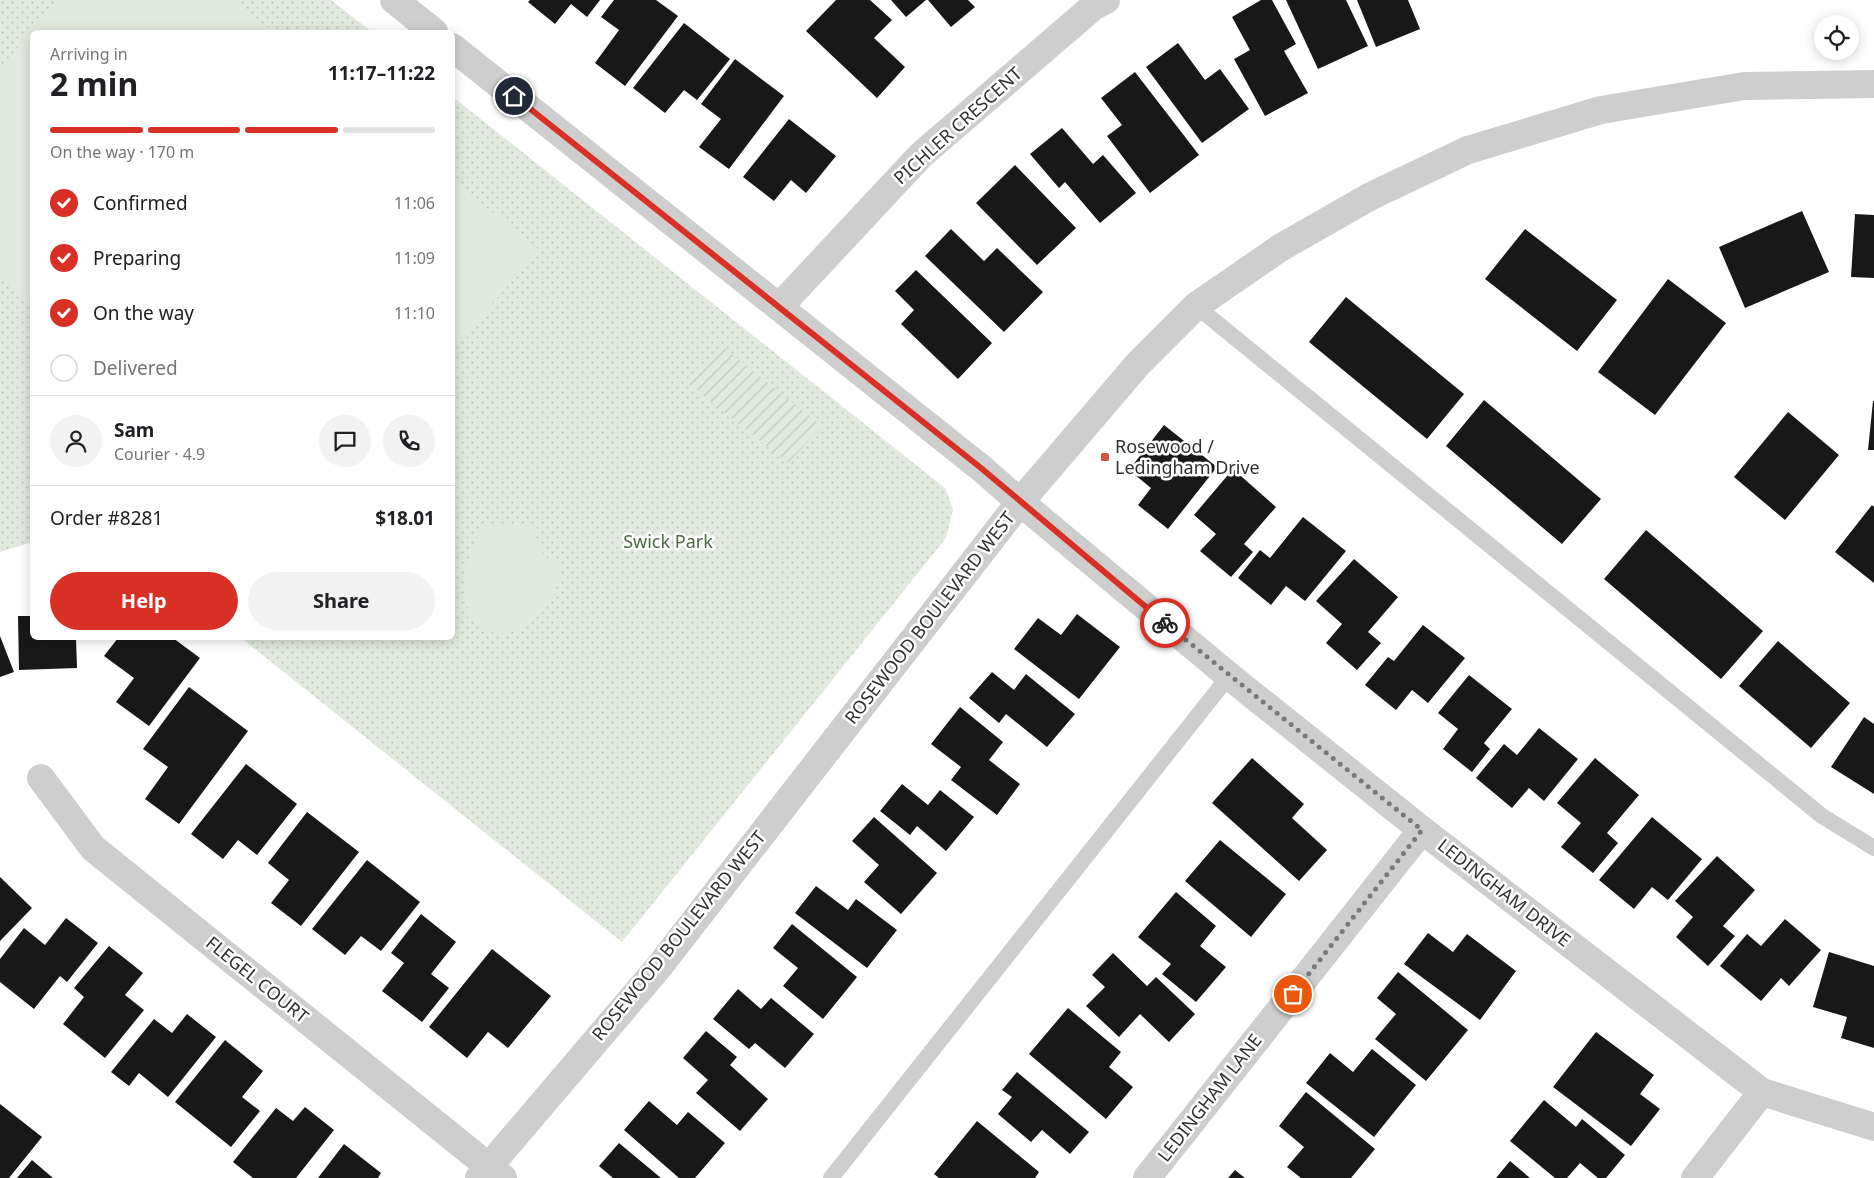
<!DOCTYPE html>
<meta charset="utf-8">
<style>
:root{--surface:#fff;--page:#f2f2f2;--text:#202124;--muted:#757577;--line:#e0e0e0;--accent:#d93025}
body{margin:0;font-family:"Noto Sans",sans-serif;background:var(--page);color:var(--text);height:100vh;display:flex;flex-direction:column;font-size:19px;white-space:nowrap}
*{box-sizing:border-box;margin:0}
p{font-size:16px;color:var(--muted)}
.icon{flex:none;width:28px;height:28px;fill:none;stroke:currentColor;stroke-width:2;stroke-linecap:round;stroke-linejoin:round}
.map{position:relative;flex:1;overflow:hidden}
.panel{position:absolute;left:30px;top:30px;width:425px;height:610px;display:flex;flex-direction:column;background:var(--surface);border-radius:8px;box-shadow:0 2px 12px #0003}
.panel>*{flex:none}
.buttons{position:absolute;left:1814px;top:15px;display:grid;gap:10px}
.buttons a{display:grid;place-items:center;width:45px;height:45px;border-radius:50%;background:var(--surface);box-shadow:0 2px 12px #0003;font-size:25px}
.pin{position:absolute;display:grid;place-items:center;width:42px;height:42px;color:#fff;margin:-21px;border:2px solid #fff;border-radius:50%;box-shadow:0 1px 5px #0007}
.courier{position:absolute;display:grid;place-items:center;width:50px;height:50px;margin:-25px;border:4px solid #d93025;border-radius:50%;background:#fff;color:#222;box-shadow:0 1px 6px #0007}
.summary em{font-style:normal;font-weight:700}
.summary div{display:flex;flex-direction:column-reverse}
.summary{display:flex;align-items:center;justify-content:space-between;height:85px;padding:0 20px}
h1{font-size:32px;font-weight:700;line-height:38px}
.bar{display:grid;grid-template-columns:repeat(4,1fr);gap:8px 5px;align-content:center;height:60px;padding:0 20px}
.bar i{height:6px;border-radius:4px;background:var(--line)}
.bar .selected{background:var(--accent)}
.bar p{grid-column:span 4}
.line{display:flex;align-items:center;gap:12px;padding:0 20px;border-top:1px solid var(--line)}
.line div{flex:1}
.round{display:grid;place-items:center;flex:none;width:52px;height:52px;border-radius:26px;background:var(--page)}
ol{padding:0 20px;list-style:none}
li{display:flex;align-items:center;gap:15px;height:55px}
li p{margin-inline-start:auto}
li .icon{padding:5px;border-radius:50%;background:var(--accent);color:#fff;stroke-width:4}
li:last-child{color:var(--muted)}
li i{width:28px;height:28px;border:2px solid var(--line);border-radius:50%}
.button{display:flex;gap:10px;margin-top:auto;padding:10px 20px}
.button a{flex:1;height:58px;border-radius:30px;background:var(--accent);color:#fff;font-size:20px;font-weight:700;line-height:58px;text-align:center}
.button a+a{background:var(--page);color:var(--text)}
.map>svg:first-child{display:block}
.park{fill:url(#park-dots)}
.garden{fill:url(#garden-furrows)}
.pitch{fill:#e2e9de}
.building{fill:#181818}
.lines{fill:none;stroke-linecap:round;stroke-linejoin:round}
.service{stroke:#cecece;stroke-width:16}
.minor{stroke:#cecece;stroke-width:28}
.tertiary{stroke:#cecece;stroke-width:28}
.done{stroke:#797979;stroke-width:5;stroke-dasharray:0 9}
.route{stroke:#d93025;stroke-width:6}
.poi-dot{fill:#d65446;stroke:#fff;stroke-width:2}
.labels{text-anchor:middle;stroke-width:5;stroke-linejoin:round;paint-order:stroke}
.street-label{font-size:18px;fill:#313131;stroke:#fff}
.poi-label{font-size:18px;fill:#313131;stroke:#fff;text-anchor:start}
.park-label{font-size:18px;fill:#4d6942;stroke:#fff}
</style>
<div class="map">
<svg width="1874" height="1178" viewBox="0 0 1874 1178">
<defs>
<pattern id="park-dots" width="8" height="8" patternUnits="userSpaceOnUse" patternTransform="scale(1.25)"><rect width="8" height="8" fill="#e2e9de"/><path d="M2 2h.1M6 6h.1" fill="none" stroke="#c2c8bf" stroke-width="1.8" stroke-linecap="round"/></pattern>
<pattern id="garden-furrows" width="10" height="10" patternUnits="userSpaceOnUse" patternTransform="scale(1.25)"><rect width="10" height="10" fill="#e2e9de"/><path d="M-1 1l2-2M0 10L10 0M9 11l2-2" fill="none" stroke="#c2c8bf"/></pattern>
</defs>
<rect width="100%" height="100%" fill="#fff"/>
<path class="park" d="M0,0H331L372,32H32V542L0,552Z
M453,97L945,488L953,509L946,538L622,942L241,638H452Z"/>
<path class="garden" d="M723,347L822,426L788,463L689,384Z"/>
<path class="pitch" d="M57,0H233L273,32H32V303L0,276V69Z
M453,180L537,249L453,351Z
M482,526L531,527L545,557L561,565C559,581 554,599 543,611C506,653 459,633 465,577C466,560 476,542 482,526Z"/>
<path class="building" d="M530,0H600L587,17L571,4L555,24L528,2Z
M614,0H656L678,16L625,86L595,63L619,30L601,17Z
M836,0H870L892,20L874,38L905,67L877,98L806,31Z
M891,0H926L906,17Z
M928,0H968L975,7L951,27Z
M1261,0H1272L1296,44L1284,51L1308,93L1265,116L1234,59L1250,50L1232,17Z
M1286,0H1346L1368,46L1318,69Z
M1357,0H1408L1420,29L1376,47Z
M684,23L730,59L697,100L684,90L665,113L633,88Z
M1178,43L1205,80L1220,69L1249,109L1202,143L1146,67Z
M735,59L784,96L729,169L699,147L721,119L701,104Z
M1135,72L1199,155L1150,193L1107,136L1122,125L1101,98Z
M789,119L836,156L806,193L791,180L774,201L743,177Z
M1062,128L1093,164L1103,155L1136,193L1100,223L1065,182L1059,188L1030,154Z
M1015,165L1076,228L1037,265L976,203Z
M1802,211L1829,272L1745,308L1719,247Z
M1855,214L1874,215V278L1851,277Z
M951,229L984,261L997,248L1043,292L1004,332L925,256Z
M1525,229L1617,300L1577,351L1485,279Z
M916,270L992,343L958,379L901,324L914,310L895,291Z
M1668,279L1726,323L1655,415L1598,372Z
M1346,297L1464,394L1427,439L1309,342Z
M1484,400L1601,499L1562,544L1446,446Z
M1873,401H1874V450H1868Z
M1788,412L1839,455L1785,520L1734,477Z
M1164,425L1217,467L1168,529L1138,505L1151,488L1129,470Z
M1233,469L1276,507L1244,544L1253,552L1231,577L1200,551L1216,534L1194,515Z
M1872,505L1874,507V583L1835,552Z
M1303,517L1346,551L1305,601L1286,586L1271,605L1238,578L1260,550L1270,558Z
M1646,530L1763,631L1721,679L1604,579Z
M1354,559L1398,597L1368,632L1381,643L1357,670L1326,643L1342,624L1316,601Z
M1077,614L1120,647L1079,699L1014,649L1038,618L1061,635Z
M18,616H32V638H76L77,668L19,670Z
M1423,625L1465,658L1428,703L1412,690L1396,710L1365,685L1388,657L1394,661Z
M0,636L14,672L0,677Z
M118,638H173L200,658L149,726L116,702L134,678L104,656Z
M1778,641L1850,703L1811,748L1739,686Z
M992,672L1014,690L1026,674L1075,714L1047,747L1006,714L999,723L969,698Z
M1469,675L1512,709L1484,743L1490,749L1472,772L1443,749L1458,729L1438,713Z
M189,687L248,731L179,824L145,799L168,767L143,749Z
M960,707L1003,742L989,760L1020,784L997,815L951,780L961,767L931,744Z
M1864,717L1874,724V794L1831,767Z
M1539,728L1578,759L1544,801L1529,788L1512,808L1476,778L1504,744L1517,755Z
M1252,758L1304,804L1292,818L1327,850L1299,881L1212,803Z
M1595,758L1639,795L1607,833L1618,843L1593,873L1561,847L1581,823L1557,803Z
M246,764L297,804L257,855L238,840L223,859L191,834Z
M902,784L928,805L940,790L974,817L946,851L917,826L910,835L880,811Z
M307,812L359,852L301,926L271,903L289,880L268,863Z
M874,817L937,873L901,914L864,882L879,865L852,841Z
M1652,817L1702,859L1668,900L1652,887L1634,909L1599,880Z
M1220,840L1286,894L1251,937L1185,881Z
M1717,856L1755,890L1723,926L1735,936L1708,966L1676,937L1693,917L1675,901Z
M367,860L420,902L381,951L361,936L345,955L312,929Z
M0,877L32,908L0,941Z
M816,886L848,910L856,899L897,930L867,968L795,913Z
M1176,892L1216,926L1200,946L1226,967L1196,1002L1162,974L1171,964L1138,937Z
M421,914L456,942L431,974L449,988L422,1022L382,991L404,963L391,953Z
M66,918L98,943L67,982L60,976L34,1009L0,982V959L24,928L45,945Z
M1785,919L1821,950L1789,986L1781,978L1761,1001L1720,966L1747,934L1761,946Z
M792,924L857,977L823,1019L783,986L798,968L773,948Z
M1428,933L1453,952L1467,934L1516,971L1480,1020L1404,964Z
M109,946L143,973L125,995L144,1010L105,1058L63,1024L84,997L74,988Z
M492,949L551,996L508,1048L488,1032L467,1058L429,1027Z
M1829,952L1874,966V1048L1841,1038L1847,1017L1813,1007Z
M1113,953L1147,986L1156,977L1195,1014L1169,1042L1140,1014L1119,1037L1086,1006L1105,987L1092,975Z
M1398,972L1468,1030L1426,1081L1375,1039L1396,1014L1377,998Z
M738,989L761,1009L771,998L814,1034L785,1068L755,1043L749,1049L713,1019Z
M1068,1008L1121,1052L1109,1067L1133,1087L1106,1119L1029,1054Z
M187,1014L216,1037L168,1097L139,1073L129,1086L111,1072L154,1019L172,1033Z
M706,1031L737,1057L730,1065L768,1099L740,1131L696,1093L708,1080L683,1058Z
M1596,1032L1654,1075L1640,1094L1660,1109L1631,1146L1553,1087Z
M225,1040L263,1071L242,1097L260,1111L231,1147L175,1102Z
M1372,1049L1416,1085L1374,1137L1306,1083L1330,1053L1353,1072Z
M1017,1072L1089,1132L1070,1154L1042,1130L1031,1142L998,1114L1012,1097L1002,1090Z
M1306,1092L1375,1149L1351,1178H1301L1287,1167L1304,1147L1279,1126Z
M1544,1100L1576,1127L1582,1119L1625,1155L1606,1178H1598L1580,1163L1567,1178H1555L1510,1141Z
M649,1101L677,1125L688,1112L725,1143L695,1178H679L624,1130Z
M0,1104L42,1137L9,1178H0Z
M305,1107L334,1130L296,1178H253L233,1162L276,1108L293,1121Z
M977,1121L1039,1172L1035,1178H939L934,1174Z
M619,1143L661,1178H613L599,1166Z
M344,1144L381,1173L378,1178H318Z
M32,1160L53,1178H17Z
M1510,1161L1530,1178H1496Z
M1235,1170L1245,1178H1228Z"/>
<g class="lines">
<path class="service" d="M1196,306L1822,816L1874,848
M831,1178L1229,676"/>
<path class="minor" d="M779,307L921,155L1093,7L1106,0
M1020,502L1229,676L1422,830L1762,1092L1874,1127
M41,778L93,848L503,1178
M1147,1178L1422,830
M1695,1178L1762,1092"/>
<path class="tertiary" d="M394,0L434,32
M452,47L981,468L1020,502
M479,1178L658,968L1020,502L1138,364L1196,306L1280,248L1371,196L1468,150L1601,110L1744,86L1874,84"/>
</g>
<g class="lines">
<path class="done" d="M1165,623L1422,830L1293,994"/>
<path class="route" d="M514,96L981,468L1165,623"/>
</g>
<rect class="poi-dot" x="1100" y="452" width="10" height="10" rx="2.5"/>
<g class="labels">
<g class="street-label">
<text transform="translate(958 126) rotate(-42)" y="6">PICHLER CRESCENT</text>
<text transform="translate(930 618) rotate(-52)" y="6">ROSEWOOD BOULEVARD WEST</text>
<text transform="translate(1504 893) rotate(38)" y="6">LEDINGHAM DRIVE</text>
<text transform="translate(679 936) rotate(-51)" y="6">ROSEWOOD BOULEVARD WEST</text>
<text transform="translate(257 980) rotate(39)" y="6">FLEGEL COURT</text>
<text transform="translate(1210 1098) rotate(-52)" y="6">LEDINGHAM LANE</text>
</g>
<g class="poi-label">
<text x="1115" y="453">Rosewood /<tspan x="1115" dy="21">Ledingham Drive</tspan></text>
</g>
<g class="park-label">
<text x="668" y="548">Swick Park</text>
</g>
</g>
</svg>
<div class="buttons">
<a><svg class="icon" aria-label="locate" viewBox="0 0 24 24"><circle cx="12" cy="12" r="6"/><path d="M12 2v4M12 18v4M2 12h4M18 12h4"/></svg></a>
</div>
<div class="pin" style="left:1293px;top:994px;background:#ea580c"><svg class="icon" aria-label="bag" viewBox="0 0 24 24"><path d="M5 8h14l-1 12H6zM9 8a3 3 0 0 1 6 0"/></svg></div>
<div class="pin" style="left:514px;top:96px;background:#1f2937"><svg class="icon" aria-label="home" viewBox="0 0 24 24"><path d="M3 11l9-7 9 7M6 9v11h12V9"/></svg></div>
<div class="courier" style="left:1165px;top:623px"><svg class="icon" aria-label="bike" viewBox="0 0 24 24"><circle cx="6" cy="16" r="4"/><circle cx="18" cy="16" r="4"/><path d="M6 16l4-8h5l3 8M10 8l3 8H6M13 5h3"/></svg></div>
<section class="panel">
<div class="summary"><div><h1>2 min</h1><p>Arriving in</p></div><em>11:17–11:22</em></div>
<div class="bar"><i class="selected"></i><i class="selected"></i><i class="selected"></i><i></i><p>On the way · 170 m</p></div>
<ol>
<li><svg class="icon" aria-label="check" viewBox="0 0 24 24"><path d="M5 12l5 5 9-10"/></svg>Confirmed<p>11:06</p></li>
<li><svg class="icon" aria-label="check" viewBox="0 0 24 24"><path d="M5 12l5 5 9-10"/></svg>Preparing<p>11:09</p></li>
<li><svg class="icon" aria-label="check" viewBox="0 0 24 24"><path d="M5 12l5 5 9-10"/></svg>On the way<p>11:10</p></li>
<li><i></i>Delivered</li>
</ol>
<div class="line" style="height:90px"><a class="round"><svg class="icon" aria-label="person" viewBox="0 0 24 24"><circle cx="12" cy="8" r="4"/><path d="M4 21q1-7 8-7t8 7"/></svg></a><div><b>Sam</b><p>Courier · 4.9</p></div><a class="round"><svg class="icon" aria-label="chat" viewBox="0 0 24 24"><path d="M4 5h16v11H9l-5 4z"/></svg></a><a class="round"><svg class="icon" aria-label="phone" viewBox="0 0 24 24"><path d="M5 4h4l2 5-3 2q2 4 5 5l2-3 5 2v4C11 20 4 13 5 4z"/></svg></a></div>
<div class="line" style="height:65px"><div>Order #8281</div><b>$18.01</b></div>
<div class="button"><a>Help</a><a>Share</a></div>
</section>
</div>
